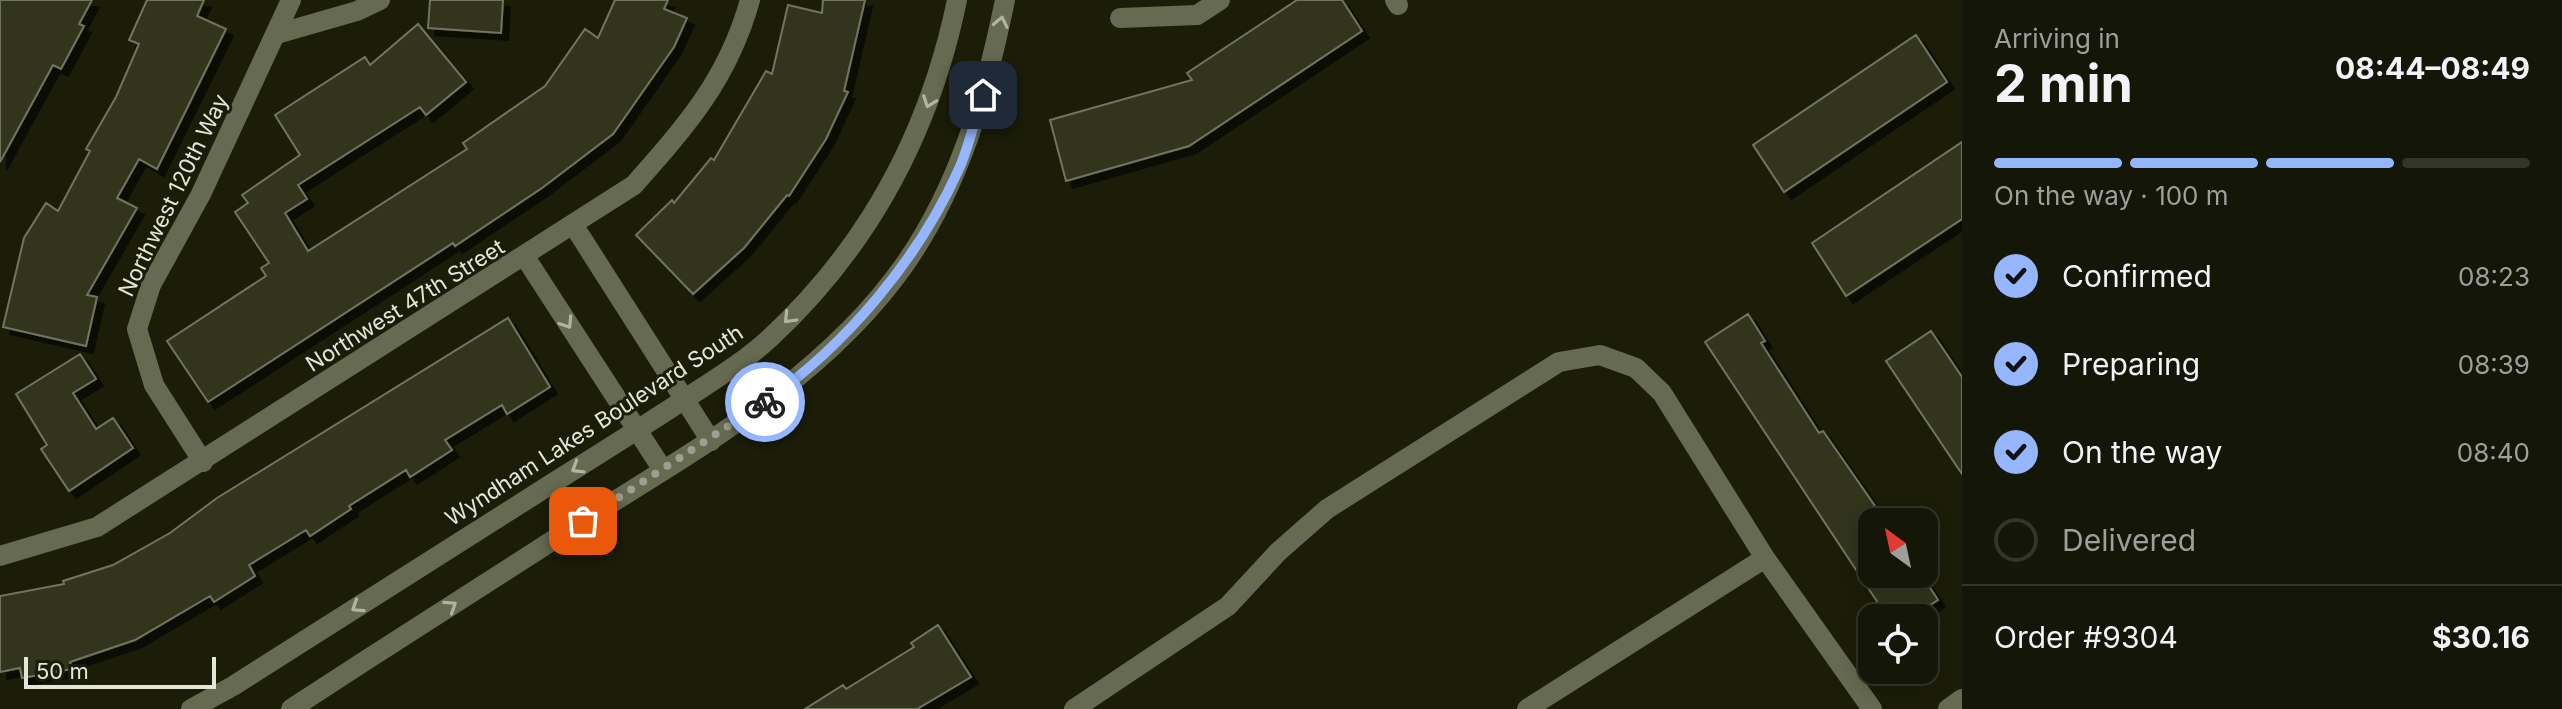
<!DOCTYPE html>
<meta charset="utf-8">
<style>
:root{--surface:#141607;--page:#1d1f11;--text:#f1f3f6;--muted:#9d9f9b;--line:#333528;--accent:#95b6fd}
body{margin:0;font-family:Inter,sans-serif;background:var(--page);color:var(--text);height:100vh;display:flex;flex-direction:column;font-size:30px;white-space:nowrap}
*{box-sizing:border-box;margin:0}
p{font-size:26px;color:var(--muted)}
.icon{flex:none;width:44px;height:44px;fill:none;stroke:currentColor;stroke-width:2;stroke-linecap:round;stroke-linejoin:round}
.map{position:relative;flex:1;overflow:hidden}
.drawer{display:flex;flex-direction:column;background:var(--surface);width:600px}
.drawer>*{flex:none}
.needle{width:52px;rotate:327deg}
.tools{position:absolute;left:1858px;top:508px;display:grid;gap:16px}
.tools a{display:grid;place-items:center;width:80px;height:80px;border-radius:16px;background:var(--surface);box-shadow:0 4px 20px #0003,0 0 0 2px var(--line);font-size:40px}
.scale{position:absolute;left:24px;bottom:20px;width:192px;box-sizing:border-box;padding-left:8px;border:4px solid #e3e6d9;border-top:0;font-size:22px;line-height:28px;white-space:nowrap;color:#e3e6d9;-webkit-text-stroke:6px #1b1d09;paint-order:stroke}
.pin{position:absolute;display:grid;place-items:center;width:68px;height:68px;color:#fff;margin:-34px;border-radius:16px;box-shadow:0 4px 12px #0006}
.courier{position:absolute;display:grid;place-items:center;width:80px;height:80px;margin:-40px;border:6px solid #95b6fd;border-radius:50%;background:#fff;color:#222;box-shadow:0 2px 10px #0007}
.head em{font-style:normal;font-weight:700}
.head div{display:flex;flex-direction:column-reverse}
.head{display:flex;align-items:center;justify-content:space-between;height:136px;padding:0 32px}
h1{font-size:52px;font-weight:700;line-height:60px}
.bar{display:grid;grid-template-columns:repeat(4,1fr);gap:12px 8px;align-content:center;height:96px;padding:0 32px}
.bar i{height:10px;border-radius:6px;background:var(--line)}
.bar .on{background:var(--accent)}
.bar p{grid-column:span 4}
.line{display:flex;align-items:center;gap:20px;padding:0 32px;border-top:2px solid var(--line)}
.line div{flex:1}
ol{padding:0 32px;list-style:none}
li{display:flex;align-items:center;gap:24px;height:88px}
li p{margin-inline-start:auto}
li .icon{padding:8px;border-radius:50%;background:var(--accent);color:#111;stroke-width:4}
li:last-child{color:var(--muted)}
li i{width:44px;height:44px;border:4px solid var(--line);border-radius:50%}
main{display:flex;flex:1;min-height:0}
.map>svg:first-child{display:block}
.building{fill:#31341f;stroke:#71745d;stroke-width:2;filter:url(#shadow)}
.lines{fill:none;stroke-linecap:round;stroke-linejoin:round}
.minor{stroke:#666a51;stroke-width:20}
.oneway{stroke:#b1b4a3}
.done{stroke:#9da090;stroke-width:8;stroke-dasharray:0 14.4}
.route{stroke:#95b6fd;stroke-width:10}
.labels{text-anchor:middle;stroke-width:6;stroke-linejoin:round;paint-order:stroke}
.street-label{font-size:22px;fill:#e3e6d9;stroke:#1b1d09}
</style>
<main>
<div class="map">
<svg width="1962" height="709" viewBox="0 0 1962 709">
<defs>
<filter id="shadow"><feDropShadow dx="7" dy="7" stdDeviation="0" flood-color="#0009"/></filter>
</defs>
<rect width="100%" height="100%" fill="#1b1d09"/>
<path class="building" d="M0,0H92L79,24L84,26L61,69L53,65L0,162Z
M147,0H204L197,16L226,29L157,169L139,159L117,198L137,208L87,295L97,297L86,346L3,327L24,238L46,203L58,211L90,151L86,149L116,97L139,44L129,40Z
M430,0H503L501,33L428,28Z
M615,0H668L664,9L687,18L674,47L613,134L542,188L455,246L453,243L208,402L167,341L266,276L261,268L269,263L235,212L248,203L242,195L300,155L275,115L365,57L370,65L418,24L466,82L426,115L420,107L298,185L307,199L285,213L308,251L467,149L463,143L545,86L585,29L598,38Z
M823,0H865L844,91L848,92L826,139L789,196L787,195L744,248L693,294L636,235L672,200L674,203L711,158L714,160L766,71L772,74L788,5L822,13Z
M1297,0H1342L1362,31L1189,146L1066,181L1050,120L1192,80L1187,73Z
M1916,35L1947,82L1784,192L1753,145Z
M1962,142V219L1846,296L1812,243Z
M1748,314L1765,341L1761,343L1819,433L1823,431L1875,506L1872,508L1881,522H1872V574H1921L1938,600L1910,618H1888L1705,342Z
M508,318L550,387L507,414L502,405L445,440L452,450L410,477L406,470L349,506L351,509L310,536L306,530L249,565L255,576L214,602L210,596L135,640L70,662L72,669L22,678L20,668L0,672V596L64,584L63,581L113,565L170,533L217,498Z
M1931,331L1962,377V474L1886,361Z
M80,354L96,379L73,393L96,429L113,418L133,448L69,491L41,449L47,445L16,394Z
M938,625L971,677L917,709H805L843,685L846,689L914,647L911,643Z"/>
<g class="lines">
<path class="minor" d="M1395,0L1398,5
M1120,18L1197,15L1220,0
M277,34L357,11L380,0
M574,226L711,441
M525,257L663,470
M203,462L154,385L137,329L151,285L201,194L291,0
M0,556L97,527L634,185C687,125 728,79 750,0
M191,709L233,686C333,622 433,558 534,495C583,464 633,433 682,401C712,381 744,362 770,338C869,246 930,131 957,0
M291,709C389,645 488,582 586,519C700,447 826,377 905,264C960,185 986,93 1005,0
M1074,709L1228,606L1278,552L1327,509L1559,362L1600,355L1636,368L1662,393L1765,558
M1527,709L1765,558L1872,709
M1948,709L1962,699"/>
</g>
<defs><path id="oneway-chevron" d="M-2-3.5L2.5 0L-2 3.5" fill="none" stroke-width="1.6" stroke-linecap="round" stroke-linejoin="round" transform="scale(2)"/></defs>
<g class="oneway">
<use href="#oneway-chevron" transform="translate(1001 22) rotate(-78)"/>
<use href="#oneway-chevron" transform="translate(929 102) rotate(110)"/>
<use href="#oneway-chevron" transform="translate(789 318) rotate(134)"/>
<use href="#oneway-chevron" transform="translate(567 323) rotate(57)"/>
<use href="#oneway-chevron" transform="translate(577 468) rotate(148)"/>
<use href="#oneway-chevron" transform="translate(451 606) rotate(-33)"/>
<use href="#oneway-chevron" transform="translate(357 607) rotate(147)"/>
</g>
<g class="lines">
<path class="done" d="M583,521L765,402"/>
<path class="route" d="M765,402C846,345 917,261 958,171C969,148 974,120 983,95"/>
</g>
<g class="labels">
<g class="street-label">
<text transform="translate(173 195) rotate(-64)" y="8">Northwest 120th Way</text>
<text transform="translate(405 305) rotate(-32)" y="8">Northwest 47th Street</text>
<text transform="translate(594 425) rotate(-33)" y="8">Wyndham Lakes Boulevard South</text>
</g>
</g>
</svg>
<div class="tools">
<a><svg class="needle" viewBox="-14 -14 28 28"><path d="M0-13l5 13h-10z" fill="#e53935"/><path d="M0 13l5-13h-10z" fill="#9d9f9b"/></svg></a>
<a><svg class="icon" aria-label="locate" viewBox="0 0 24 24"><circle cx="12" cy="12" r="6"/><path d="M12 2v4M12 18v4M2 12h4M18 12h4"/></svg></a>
</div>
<div class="scale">50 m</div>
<div class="pin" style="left:583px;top:521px;background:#ea580c"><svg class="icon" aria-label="bag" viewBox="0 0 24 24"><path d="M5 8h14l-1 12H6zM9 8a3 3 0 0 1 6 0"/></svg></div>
<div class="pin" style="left:983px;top:95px;background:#1f2937"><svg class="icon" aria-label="home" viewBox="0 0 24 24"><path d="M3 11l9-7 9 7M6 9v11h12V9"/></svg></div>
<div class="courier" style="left:765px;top:402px"><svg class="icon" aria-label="bike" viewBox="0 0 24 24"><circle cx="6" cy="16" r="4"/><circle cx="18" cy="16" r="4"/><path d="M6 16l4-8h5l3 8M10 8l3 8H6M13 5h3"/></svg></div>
</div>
<section class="drawer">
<div class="head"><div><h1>2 min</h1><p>Arriving in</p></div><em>08:44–08:49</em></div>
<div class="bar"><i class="on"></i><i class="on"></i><i class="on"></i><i></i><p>On the way · 100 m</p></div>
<ol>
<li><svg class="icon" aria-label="check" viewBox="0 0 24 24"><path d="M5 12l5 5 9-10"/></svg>Confirmed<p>08:23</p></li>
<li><svg class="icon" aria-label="check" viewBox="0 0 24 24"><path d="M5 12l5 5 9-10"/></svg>Preparing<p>08:39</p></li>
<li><svg class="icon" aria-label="check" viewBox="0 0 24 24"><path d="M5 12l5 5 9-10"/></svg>On the way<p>08:40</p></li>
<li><i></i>Delivered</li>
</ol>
<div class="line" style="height:104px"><div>Order #9304</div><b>$30.16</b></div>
</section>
</main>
